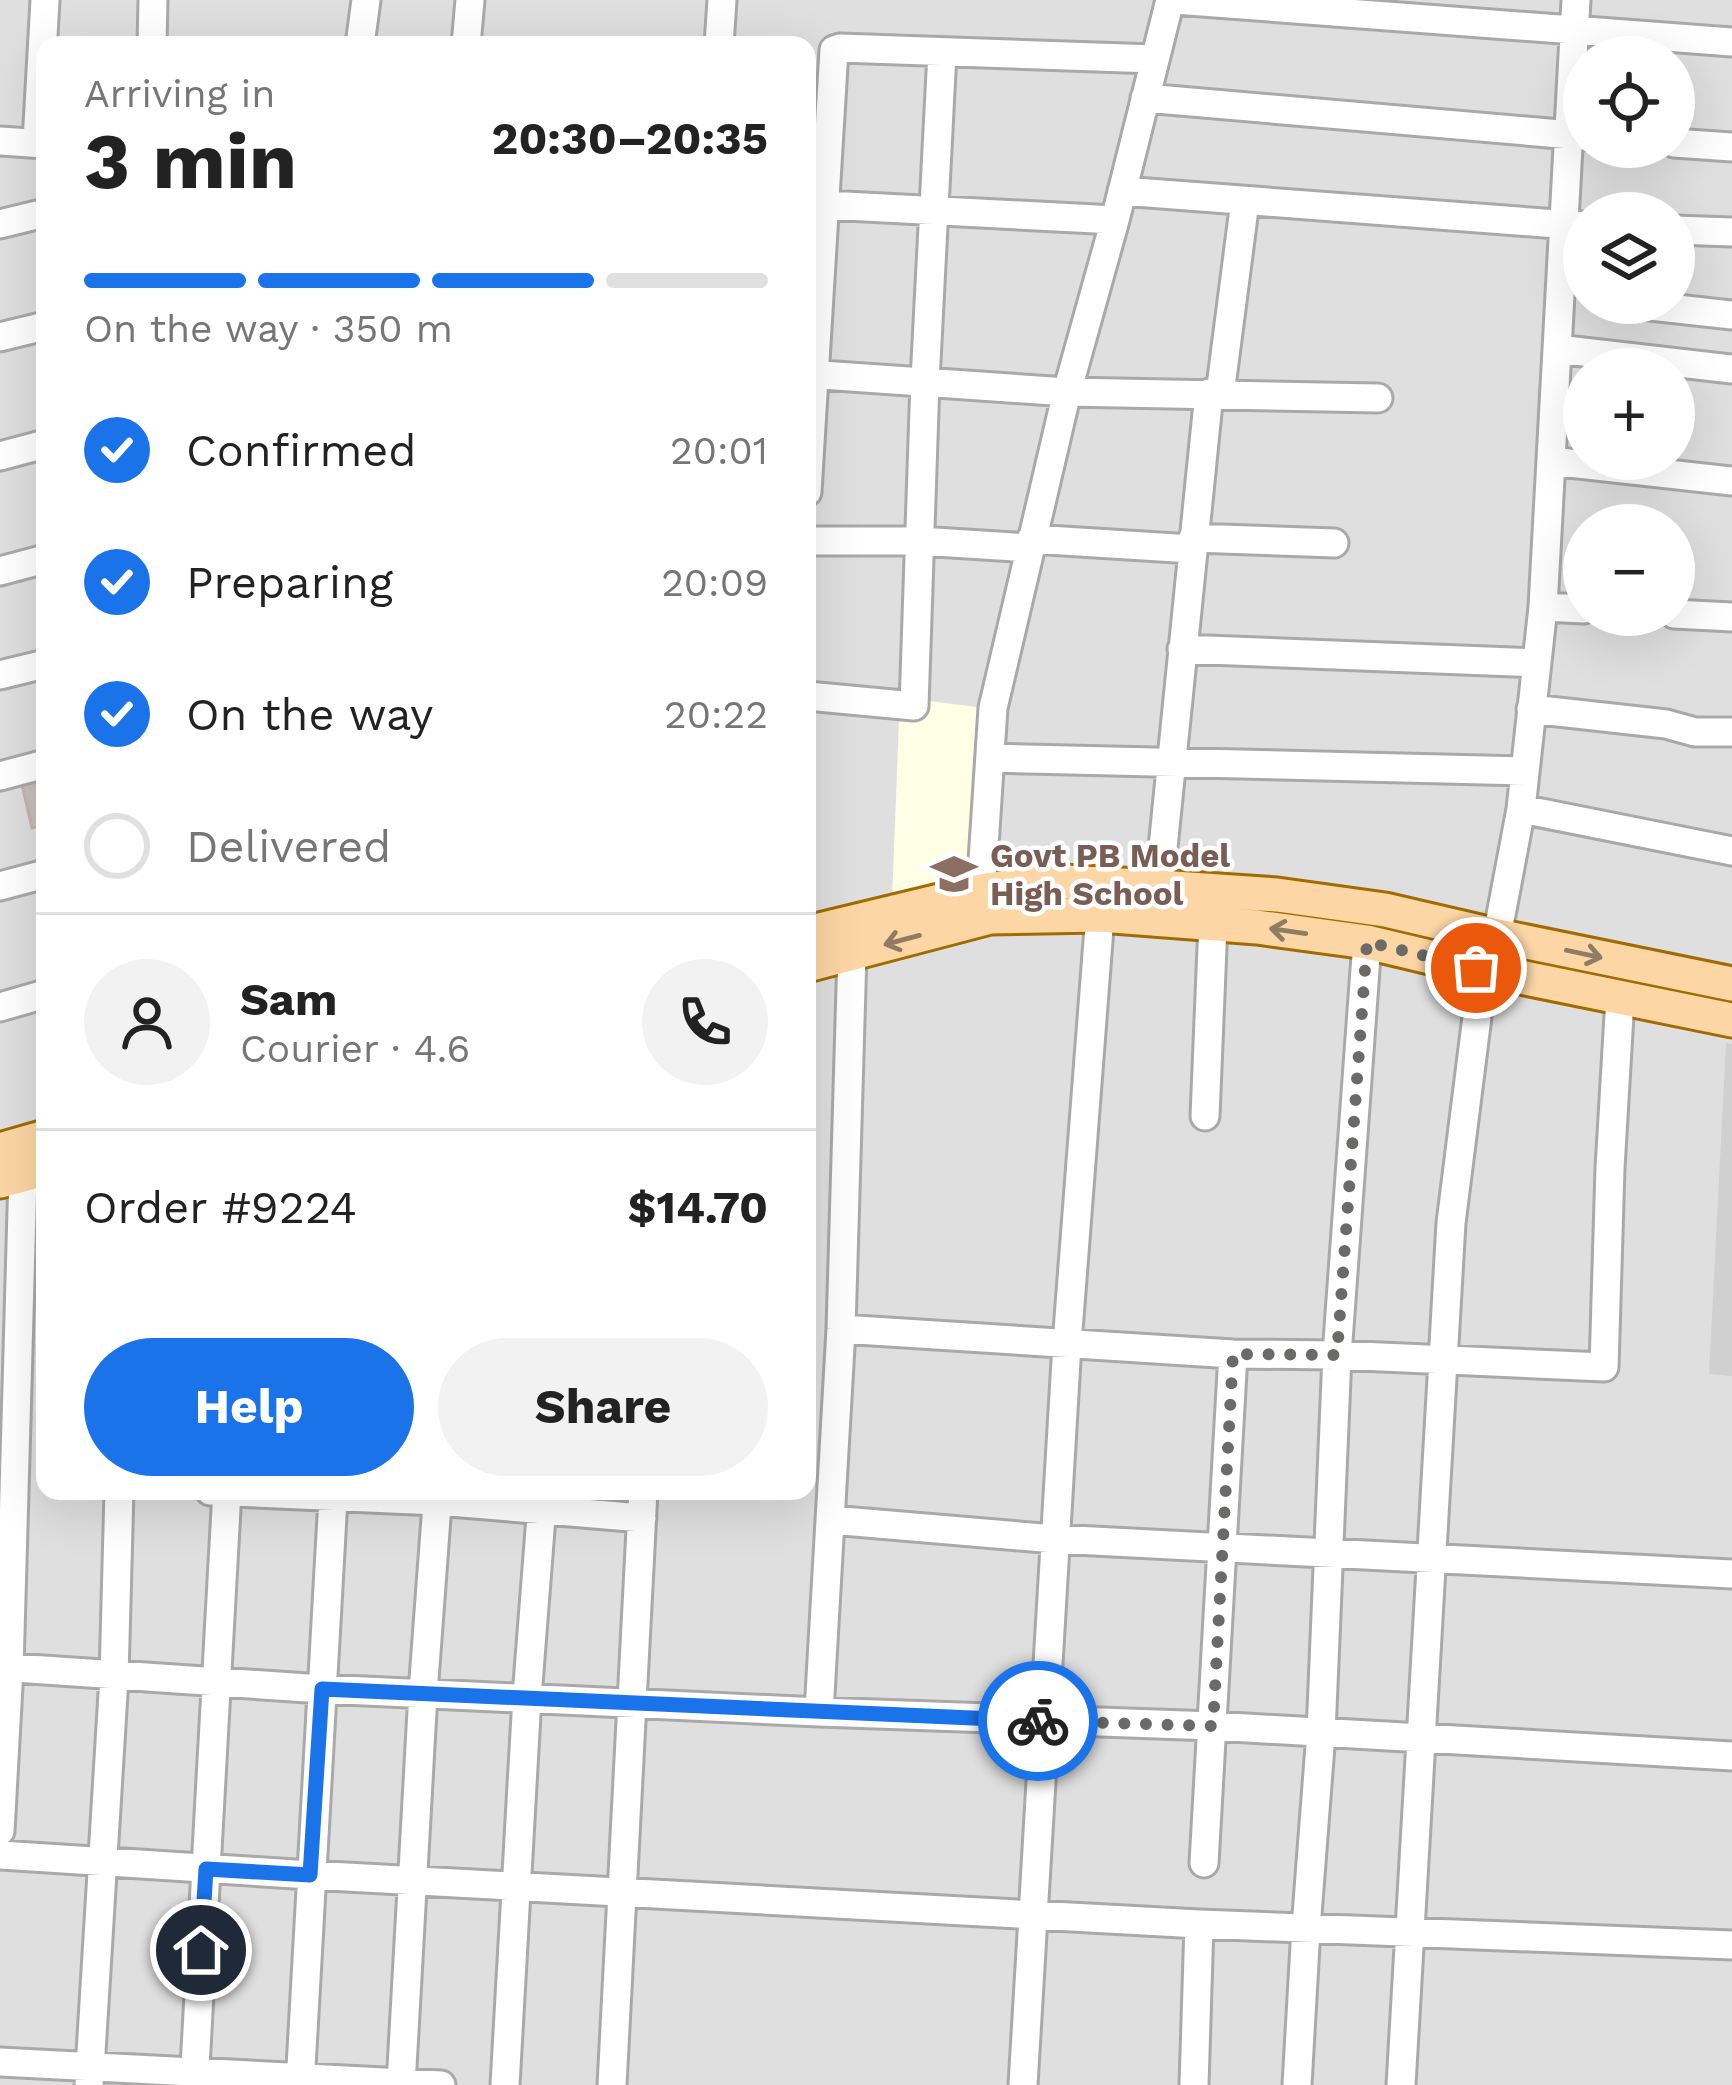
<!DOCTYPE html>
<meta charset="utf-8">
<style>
:root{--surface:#fff;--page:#f2f2f2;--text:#222;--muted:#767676;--line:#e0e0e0;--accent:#1a73e8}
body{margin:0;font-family:"Work Sans",sans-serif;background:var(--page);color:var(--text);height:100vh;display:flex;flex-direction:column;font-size:45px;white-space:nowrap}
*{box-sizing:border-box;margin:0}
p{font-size:39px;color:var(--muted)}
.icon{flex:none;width:66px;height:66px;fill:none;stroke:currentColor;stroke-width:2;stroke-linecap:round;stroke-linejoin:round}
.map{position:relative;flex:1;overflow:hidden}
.sheet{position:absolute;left:36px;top:36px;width:780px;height:1464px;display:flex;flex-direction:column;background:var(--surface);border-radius:24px;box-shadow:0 12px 48px #0002}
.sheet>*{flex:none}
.tools{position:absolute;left:1563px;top:36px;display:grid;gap:24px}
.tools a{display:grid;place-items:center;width:132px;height:132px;border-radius:50%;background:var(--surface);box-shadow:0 12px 48px #0002;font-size:60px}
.pin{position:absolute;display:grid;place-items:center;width:102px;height:102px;color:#fff;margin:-51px;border:6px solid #fff;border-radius:50%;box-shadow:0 3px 12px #0007}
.courier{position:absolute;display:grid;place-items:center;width:120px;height:120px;margin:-60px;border:9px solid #1a73e8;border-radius:50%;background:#fff;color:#222;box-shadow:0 3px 15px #0007}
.summary em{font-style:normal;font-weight:700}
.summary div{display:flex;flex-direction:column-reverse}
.summary{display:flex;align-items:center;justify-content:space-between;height:204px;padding:0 48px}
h1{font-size:78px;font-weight:700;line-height:90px}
.bar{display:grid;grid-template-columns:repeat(4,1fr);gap:18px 12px;align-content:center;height:144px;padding:0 48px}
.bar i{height:15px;border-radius:9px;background:var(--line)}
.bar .current{background:var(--accent)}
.bar p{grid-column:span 4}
.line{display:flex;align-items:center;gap:30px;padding:0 48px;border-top:3px solid var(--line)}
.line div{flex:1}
.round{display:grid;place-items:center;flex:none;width:126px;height:126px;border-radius:63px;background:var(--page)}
ol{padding:0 48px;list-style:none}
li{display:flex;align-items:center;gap:36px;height:132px}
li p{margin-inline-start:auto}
li .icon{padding:12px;border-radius:50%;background:var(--accent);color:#fff;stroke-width:4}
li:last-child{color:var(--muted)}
li i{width:66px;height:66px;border:6px solid var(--line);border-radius:50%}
.action{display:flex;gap:24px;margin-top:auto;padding:24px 48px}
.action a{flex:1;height:138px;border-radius:72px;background:var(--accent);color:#fff;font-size:48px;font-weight:700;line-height:138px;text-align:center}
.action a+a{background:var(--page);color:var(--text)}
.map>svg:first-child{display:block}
.residential{fill:#e0dfdf;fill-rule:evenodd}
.education{fill:#ffffe5}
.religious{fill:#d0d0d0}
.building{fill:#c7bfb8;stroke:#c4b6ab;stroke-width:3}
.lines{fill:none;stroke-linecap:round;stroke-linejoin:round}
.minor-casing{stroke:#a9a9a9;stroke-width:33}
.major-casing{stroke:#a06b00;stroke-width:39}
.minor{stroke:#fff;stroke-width:27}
.major{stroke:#fcd6a4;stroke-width:33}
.oneway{stroke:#8f7c63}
.done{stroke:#6b6a68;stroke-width:12;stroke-dasharray:0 21.6}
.route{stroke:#1a73e8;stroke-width:15}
.labels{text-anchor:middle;stroke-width:9;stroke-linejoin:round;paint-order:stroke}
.education-label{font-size:33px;font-weight:bold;fill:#785e54;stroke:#fff;text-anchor:start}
</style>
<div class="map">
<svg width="1732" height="2085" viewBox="0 0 1732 2085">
<rect width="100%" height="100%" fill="#f2efe9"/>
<path class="residential" d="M0,0H1732V2085H0ZM45,45H807V1491H45ZM1584,57H1674V147H1584ZM1584,213H1674V303H1584ZM1584,369H1674V459H1584ZM1584,525H1674V615H1584Z"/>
<path class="education" d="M920,700L985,708L976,881L892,899L899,721L916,720Z"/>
<path class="religious" d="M1726,1043L1732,1044V1376L1709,1374Z"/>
<path class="building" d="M45,773V825L32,828L21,780Z"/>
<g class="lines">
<g class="minor-casing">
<path id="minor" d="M1175,0L1732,42
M152,45L153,0
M360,45L366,0
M466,45L470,0
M719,45L722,0
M1145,98L1583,136
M0,141L45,144
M37,143L45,0
M1674,143L1732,147
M1122,191L1584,226
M807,204L1115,220
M0,224L45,213
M1674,230L1732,232
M1623,303L1732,315
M0,337L45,326
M1557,349L1732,369
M807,374L1067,392L1378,398
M1220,394L1245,201
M0,456L45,444
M1551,461L1732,481
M807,492L834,50L840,48L1155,59
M1193,538L1334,543
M1031,539L1192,549
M807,541H919L1029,548
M0,571L45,559
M1543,607L1584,609
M1674,614L1732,617
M1182,649L1537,663
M0,675L45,664
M807,696L914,706L925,381L942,53
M1531,709L1666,724L1695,732H1732
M990,758L1525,771
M0,776L45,764
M1521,809L1732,851
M0,886L45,874
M1159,887L1209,393
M981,891L993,708L1067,392L1115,220L1170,0
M1497,936L1521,809L1543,607L1576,0
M0,1007L45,994
M1205,1116L1213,923
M841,1329L1233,1354L1337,1355L1604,1367L1610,1168L1620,998
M210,1491L437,1501L642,1518
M831,1520L1055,1539L1732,1574
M0,1667L322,1689L819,1712L1213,1726L1732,1756
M819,1712L841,1329L852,953
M0,1831L9,1668L23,1175
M0,1855L310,1875L1199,1924L1732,1945
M1204,1863L1233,1354
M0,2062L441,2085
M89,2085L114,1677L119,1491
M194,2085L227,1491
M300,2085L333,1498
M401,2085L423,1693L438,1491
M505,2085L527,1697L543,1491
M612,2085L643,1491
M1023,2085L1067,1344L1100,915
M1194,2085L1199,1924
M1297,2085L1306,1928L1321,1733L1337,1355L1367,942
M1401,2085L1451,1223L1483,969"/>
</g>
<g class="major-casing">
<path id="major" d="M807,933L981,891L1044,881L1159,887L1277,895L1385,910L1497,936L1732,984
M807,965L990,917L1100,915L1257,927L1367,942L1476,968L1732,1020
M0,1150L45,1137
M0,1181L45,1169"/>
</g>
<use href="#minor" class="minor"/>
<use href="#major" class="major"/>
</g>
<defs><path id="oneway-shaft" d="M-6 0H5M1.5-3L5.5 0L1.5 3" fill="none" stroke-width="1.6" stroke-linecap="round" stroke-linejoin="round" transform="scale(3)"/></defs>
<g class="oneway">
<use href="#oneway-shaft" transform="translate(1288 931) rotate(-172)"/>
<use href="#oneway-shaft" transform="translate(902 940) rotate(165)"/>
<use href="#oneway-shaft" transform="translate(1584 954) rotate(12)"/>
</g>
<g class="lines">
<path class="done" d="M1038,1721L1213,1726L1233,1354L1337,1355L1367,942L1476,968"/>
<path class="route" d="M201,1950L206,1869L310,1875L322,1689L1038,1721"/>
</g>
<defs>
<g id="school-bare" transform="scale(3.6)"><path d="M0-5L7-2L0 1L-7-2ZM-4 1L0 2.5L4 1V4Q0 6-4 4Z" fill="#8d6e63" stroke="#fff" stroke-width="2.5" paint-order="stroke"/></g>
</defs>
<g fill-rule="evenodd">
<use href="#school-bare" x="954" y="874"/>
</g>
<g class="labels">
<g class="education-label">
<text x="990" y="867">Govt PB Model<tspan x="990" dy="38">High School</tspan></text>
</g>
</g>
</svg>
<div class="tools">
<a><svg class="icon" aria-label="locate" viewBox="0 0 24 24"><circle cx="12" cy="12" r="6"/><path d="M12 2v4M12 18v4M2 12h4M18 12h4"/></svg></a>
<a><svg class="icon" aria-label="layers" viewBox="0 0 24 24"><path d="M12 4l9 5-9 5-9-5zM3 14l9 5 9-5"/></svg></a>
<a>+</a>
<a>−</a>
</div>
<div class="pin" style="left:1476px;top:968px;background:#ea580c"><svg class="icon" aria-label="bag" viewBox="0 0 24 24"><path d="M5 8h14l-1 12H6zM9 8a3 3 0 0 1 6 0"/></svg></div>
<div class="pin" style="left:201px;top:1950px;background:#1f2937"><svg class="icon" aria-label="home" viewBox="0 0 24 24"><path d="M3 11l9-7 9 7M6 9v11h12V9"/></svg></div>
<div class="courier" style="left:1038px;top:1721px"><svg class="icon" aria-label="bike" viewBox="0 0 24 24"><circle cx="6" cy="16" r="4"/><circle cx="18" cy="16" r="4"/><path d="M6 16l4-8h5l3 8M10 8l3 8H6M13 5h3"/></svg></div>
<section class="sheet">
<div class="summary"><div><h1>3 min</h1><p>Arriving in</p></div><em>20:30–20:35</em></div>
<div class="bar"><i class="current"></i><i class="current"></i><i class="current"></i><i></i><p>On the way · 350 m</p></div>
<ol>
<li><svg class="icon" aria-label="check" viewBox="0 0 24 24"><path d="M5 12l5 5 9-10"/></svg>Confirmed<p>20:01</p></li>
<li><svg class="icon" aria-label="check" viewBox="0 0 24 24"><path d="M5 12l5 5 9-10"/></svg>Preparing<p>20:09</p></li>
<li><svg class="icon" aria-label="check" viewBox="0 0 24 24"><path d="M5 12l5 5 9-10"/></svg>On the way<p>20:22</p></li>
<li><i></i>Delivered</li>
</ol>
<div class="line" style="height:216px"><a class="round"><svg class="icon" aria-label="person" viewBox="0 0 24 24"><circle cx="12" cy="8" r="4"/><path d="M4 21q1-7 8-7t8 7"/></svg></a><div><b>Sam</b><p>Courier · 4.6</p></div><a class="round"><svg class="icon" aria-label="phone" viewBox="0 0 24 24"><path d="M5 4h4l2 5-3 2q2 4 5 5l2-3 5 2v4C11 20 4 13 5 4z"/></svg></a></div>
<div class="line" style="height:156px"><div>Order #9224</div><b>$14.70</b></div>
<div class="action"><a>Help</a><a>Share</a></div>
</section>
</div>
